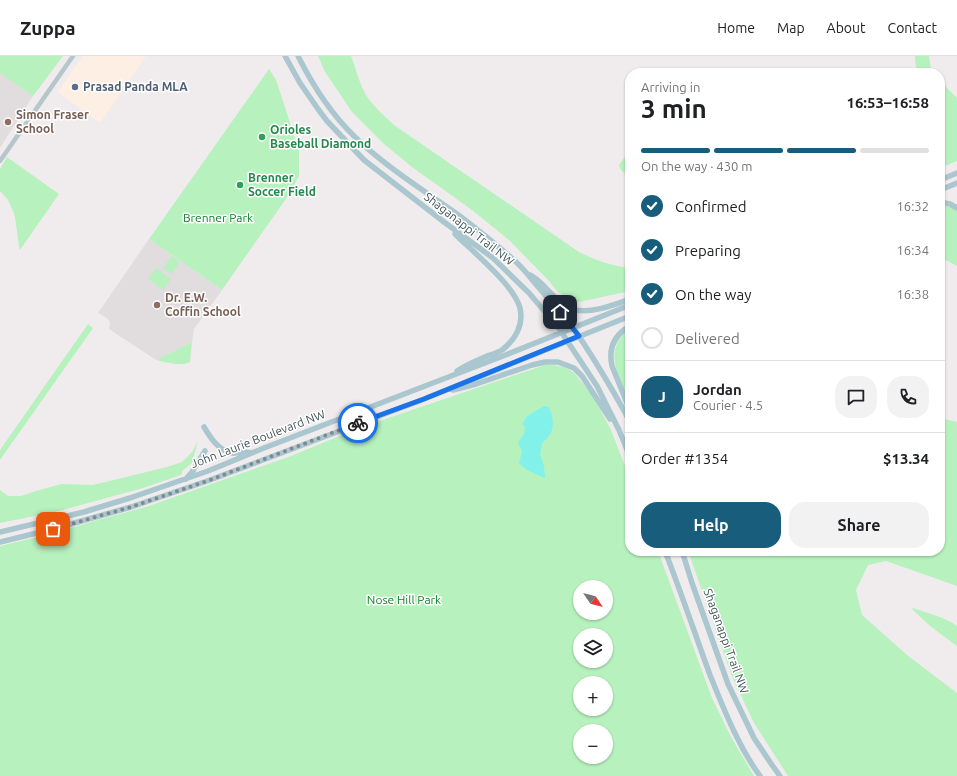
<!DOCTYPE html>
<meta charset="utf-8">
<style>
:root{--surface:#fff;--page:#f2f2f2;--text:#202124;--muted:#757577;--line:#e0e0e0;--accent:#185d7c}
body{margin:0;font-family:Ubuntu,sans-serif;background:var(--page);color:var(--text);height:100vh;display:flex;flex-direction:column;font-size:15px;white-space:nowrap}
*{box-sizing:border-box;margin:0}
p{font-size:13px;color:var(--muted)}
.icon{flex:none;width:22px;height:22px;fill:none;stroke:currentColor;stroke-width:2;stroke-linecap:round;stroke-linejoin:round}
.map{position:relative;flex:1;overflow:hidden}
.panel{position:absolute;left:625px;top:12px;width:320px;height:488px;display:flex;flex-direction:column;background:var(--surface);border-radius:16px;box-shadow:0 1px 3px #0004}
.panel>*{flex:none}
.needle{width:26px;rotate:125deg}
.controls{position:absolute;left:573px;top:524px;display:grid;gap:8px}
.controls a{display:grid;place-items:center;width:40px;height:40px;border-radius:50%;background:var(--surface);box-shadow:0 1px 3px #0004;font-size:20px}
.pin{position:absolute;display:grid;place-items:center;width:34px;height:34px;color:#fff;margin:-17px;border-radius:8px;box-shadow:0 2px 6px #0006}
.courier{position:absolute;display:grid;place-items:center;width:40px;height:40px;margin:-20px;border:3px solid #1a73e8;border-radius:50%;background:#fff;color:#222;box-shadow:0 1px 5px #0007}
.head em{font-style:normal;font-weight:600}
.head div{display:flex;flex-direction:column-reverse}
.head{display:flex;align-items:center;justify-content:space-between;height:68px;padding:0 16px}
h1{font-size:26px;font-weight:600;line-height:30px}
.bar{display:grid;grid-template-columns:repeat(4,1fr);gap:6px 4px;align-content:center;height:48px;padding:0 16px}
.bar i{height:5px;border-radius:3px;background:var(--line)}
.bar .active{background:var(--accent)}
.bar p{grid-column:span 4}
.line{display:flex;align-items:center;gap:10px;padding:0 16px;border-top:1px solid var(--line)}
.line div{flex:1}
.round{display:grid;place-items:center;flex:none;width:42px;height:42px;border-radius:16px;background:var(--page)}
ol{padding:0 16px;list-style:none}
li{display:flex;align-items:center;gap:12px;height:44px}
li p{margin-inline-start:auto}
li .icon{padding:4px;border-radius:50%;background:var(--accent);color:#fff;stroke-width:4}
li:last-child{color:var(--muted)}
li i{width:22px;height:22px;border:2px solid var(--line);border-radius:50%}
.primary-button{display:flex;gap:8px;margin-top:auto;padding:8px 16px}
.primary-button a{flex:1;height:46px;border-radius:16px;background:var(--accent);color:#fff;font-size:16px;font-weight:600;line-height:46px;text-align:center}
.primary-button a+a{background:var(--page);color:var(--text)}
header{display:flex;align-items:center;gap:24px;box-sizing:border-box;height:56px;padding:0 20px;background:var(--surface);border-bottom:1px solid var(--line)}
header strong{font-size:19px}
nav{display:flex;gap:22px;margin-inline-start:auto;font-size:14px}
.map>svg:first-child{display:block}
.commercial{fill:#fdefe3}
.education{fill:#e1dddf}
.green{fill:#b7f1be;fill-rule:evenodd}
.water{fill:#81f1ea}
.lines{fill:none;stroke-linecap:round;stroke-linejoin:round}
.minor{stroke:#b7c6cb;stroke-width:4.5}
.major{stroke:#aac6ce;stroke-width:5.5}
.done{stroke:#808a8e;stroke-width:4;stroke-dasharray:0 7.2}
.route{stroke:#1a73e8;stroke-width:5}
.service-dot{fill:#5c6f8a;stroke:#fff;stroke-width:1.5}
.education-dot{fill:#8d6e63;stroke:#fff;stroke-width:1.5}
.leisure-dot{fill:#2e9e5b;stroke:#fff;stroke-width:1.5}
.labels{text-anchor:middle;stroke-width:3;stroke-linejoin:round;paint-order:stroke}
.service-label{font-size:12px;font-weight:bold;fill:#4e5e75;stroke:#fff;text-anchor:start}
.education-label{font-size:12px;font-weight:bold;fill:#785e54;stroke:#fff;text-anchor:start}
.leisure-label{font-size:12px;font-weight:bold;fill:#27864d;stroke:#fff;text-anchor:start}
.park-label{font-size:12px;fill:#11802b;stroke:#fff}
.street-label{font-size:12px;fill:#44565b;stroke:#fff}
</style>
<header>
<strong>Zuppa</strong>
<nav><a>Home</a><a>Map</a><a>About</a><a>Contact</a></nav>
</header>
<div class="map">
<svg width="957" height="720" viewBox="0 0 957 720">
<rect width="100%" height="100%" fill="#f0eced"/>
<path class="commercial" d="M83,0H146L100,67L59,37V34Z"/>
<path class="education" d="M0,0H62L33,40L0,92Z
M149,183L222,234L194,273L192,286L156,304L109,273L110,266L107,262L98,257Z"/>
<path class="green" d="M0,0H63L33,40L0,17Z
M318,0H351C356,12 360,31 368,42C375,52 385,60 394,69L579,196C595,204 612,210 630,212V235L579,246L568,243L555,233L549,225L509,184L472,154L412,111L384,88L352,56L325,16Z
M915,0H929L931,13L934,17H916Z
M269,13L276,24L282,42L299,95V120L290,137L222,234L149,183Z
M940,25L957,42V105L940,112Z
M630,93V119C623,116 621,116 619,109Z
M7,101L59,138L20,194L19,190L15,161L13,155L8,144L0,135V113Z
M940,149L951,151L957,155V210L946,204L940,203Z
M172,200L180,206L172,218L163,212Z
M156,212L171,223L163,234L148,223Z
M88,268L93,272L0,404V394Z
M630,272V347C619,320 601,295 630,272Z
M192,286L190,306C182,311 165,306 156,304Z
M545,309H554L563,311L570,314L575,318L593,340L611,374L630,423V495H658L712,642L731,681L754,720H0V490L54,477L98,464L149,450L291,400L359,372ZM580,531H606V557H580ZM580,579H606V605H580ZM580,627H606V653H580ZM580,675H606V701H580Z
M940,362L957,366V530L886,505L868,509L856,534L862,559L907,599L957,637V720H788L754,667L733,623L688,495H940Z
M198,385L192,407L183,414L181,419L143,432L59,455L0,467V434L8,440H21L36,435L61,428L93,429L167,411L182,406L192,396Z
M913,552C927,557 945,561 957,570V590L930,570L912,553Z"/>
<path class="water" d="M544,350L549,351C555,366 555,377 542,387L540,398L544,410L545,422L527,414L519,407L522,396L518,386L524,378L525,371L522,368L527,360Z"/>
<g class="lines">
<path class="minor" d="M0,105L73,0"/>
<path class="major" d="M285,0L300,27L318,53L327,65L364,104L444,166L493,202L529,237L558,271L597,330L619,374L630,401
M298,0C313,30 331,58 355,81C386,111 423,134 457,158C477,173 497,189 516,206C525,214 532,224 540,233C550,245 560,255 570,268C586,289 600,313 614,337C619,346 625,356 630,366
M940,124L957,117
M940,134L957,127
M940,146L950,148L957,152
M455,178C472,195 514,229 520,252C524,269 515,284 502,294C497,297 490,299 485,301C475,305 466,309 457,315
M530,219C541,225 547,234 556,242C561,246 566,251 572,253C588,259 614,249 630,243
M453,334L476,328L532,309L545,306H558L574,312L582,320L610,363
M629,361V352L612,310C608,292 614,279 630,270
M204,371C210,381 218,394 231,397C236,398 241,395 246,396C248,396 250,397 252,397
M186,423L192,416L205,395
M0,476L84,456L130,442L208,415L264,392L503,300L630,249
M0,486L53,473L131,451L210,424L424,343L630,260
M665,495C681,536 695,578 710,619C724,653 738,690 760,720
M682,495L692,527L728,628L754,682L772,709L780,720"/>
</g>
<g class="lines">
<path class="done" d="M53,473L131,451L210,424L358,367"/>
<path class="route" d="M358,367L424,343L579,280L560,256"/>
</g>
<circle class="service-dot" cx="75" cy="31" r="4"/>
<g class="education-dot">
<circle cx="8" cy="66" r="4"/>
<circle cx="157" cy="249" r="4"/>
</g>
<g class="leisure-dot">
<circle cx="262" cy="81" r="4"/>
<circle cx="240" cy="129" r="4"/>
</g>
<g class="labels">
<g class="service-label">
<text x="83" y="35">Prasad Panda MLA</text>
</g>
<g class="education-label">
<text x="16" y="63">Simon Fraser<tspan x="16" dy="14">School</tspan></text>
<text x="165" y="246">Dr. E.W.<tspan x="165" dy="14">Coffin School</tspan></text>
</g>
<g class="leisure-label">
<text x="270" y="78">Orioles<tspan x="270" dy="14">Baseball Diamond</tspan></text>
<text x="248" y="126">Brenner<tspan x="248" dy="14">Soccer Field</tspan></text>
</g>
<g class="park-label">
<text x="218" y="166">Brenner Park</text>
<text x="404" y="548">Nose Hill Park</text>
</g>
<g class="street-label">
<text transform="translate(469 173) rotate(38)" y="4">Shaganappi Trail NW</text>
<text transform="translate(258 383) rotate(-21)" y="4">John Laurie Boulevard NW</text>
<text transform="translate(726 585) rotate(70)" y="4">Shaganappi Trail NW</text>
</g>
</g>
</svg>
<div class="controls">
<a><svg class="needle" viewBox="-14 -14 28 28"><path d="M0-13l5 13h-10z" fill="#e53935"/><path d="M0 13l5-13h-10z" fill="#757577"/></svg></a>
<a><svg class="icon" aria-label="layers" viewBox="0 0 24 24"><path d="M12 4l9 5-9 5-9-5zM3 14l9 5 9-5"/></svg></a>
<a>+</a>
<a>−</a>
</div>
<div class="pin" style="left:53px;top:473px;background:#ea580c"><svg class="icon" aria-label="bag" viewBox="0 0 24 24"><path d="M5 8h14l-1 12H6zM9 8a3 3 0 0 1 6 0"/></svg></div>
<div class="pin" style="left:560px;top:256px;background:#1f2937"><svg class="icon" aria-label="home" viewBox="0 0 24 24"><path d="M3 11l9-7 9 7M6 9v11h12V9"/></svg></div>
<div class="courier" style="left:358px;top:367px"><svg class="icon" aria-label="bike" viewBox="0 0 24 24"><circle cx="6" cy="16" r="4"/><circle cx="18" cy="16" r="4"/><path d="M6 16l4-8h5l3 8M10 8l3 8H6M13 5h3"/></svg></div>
<section class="panel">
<div class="head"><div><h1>3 min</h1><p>Arriving in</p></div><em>16:53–16:58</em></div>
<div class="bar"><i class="active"></i><i class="active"></i><i class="active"></i><i></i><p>On the way · 430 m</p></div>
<ol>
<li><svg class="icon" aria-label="check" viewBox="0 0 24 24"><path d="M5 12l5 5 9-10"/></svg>Confirmed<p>16:32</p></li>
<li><svg class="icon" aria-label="check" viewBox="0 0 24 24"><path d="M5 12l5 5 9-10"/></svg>Preparing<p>16:34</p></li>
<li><svg class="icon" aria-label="check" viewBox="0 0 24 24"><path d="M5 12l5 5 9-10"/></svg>On the way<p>16:38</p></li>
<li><i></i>Delivered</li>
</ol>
<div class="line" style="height:72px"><b class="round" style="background:var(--accent);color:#fff">J</b><div><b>Jordan</b><p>Courier · 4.5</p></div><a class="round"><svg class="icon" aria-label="chat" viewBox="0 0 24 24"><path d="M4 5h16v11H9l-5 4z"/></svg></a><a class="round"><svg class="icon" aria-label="phone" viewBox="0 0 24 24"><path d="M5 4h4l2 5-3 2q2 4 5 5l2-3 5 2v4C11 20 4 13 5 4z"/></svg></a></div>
<div class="line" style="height:52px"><div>Order #1354</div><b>$13.34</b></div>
<div class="primary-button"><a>Help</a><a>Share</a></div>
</section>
</div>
